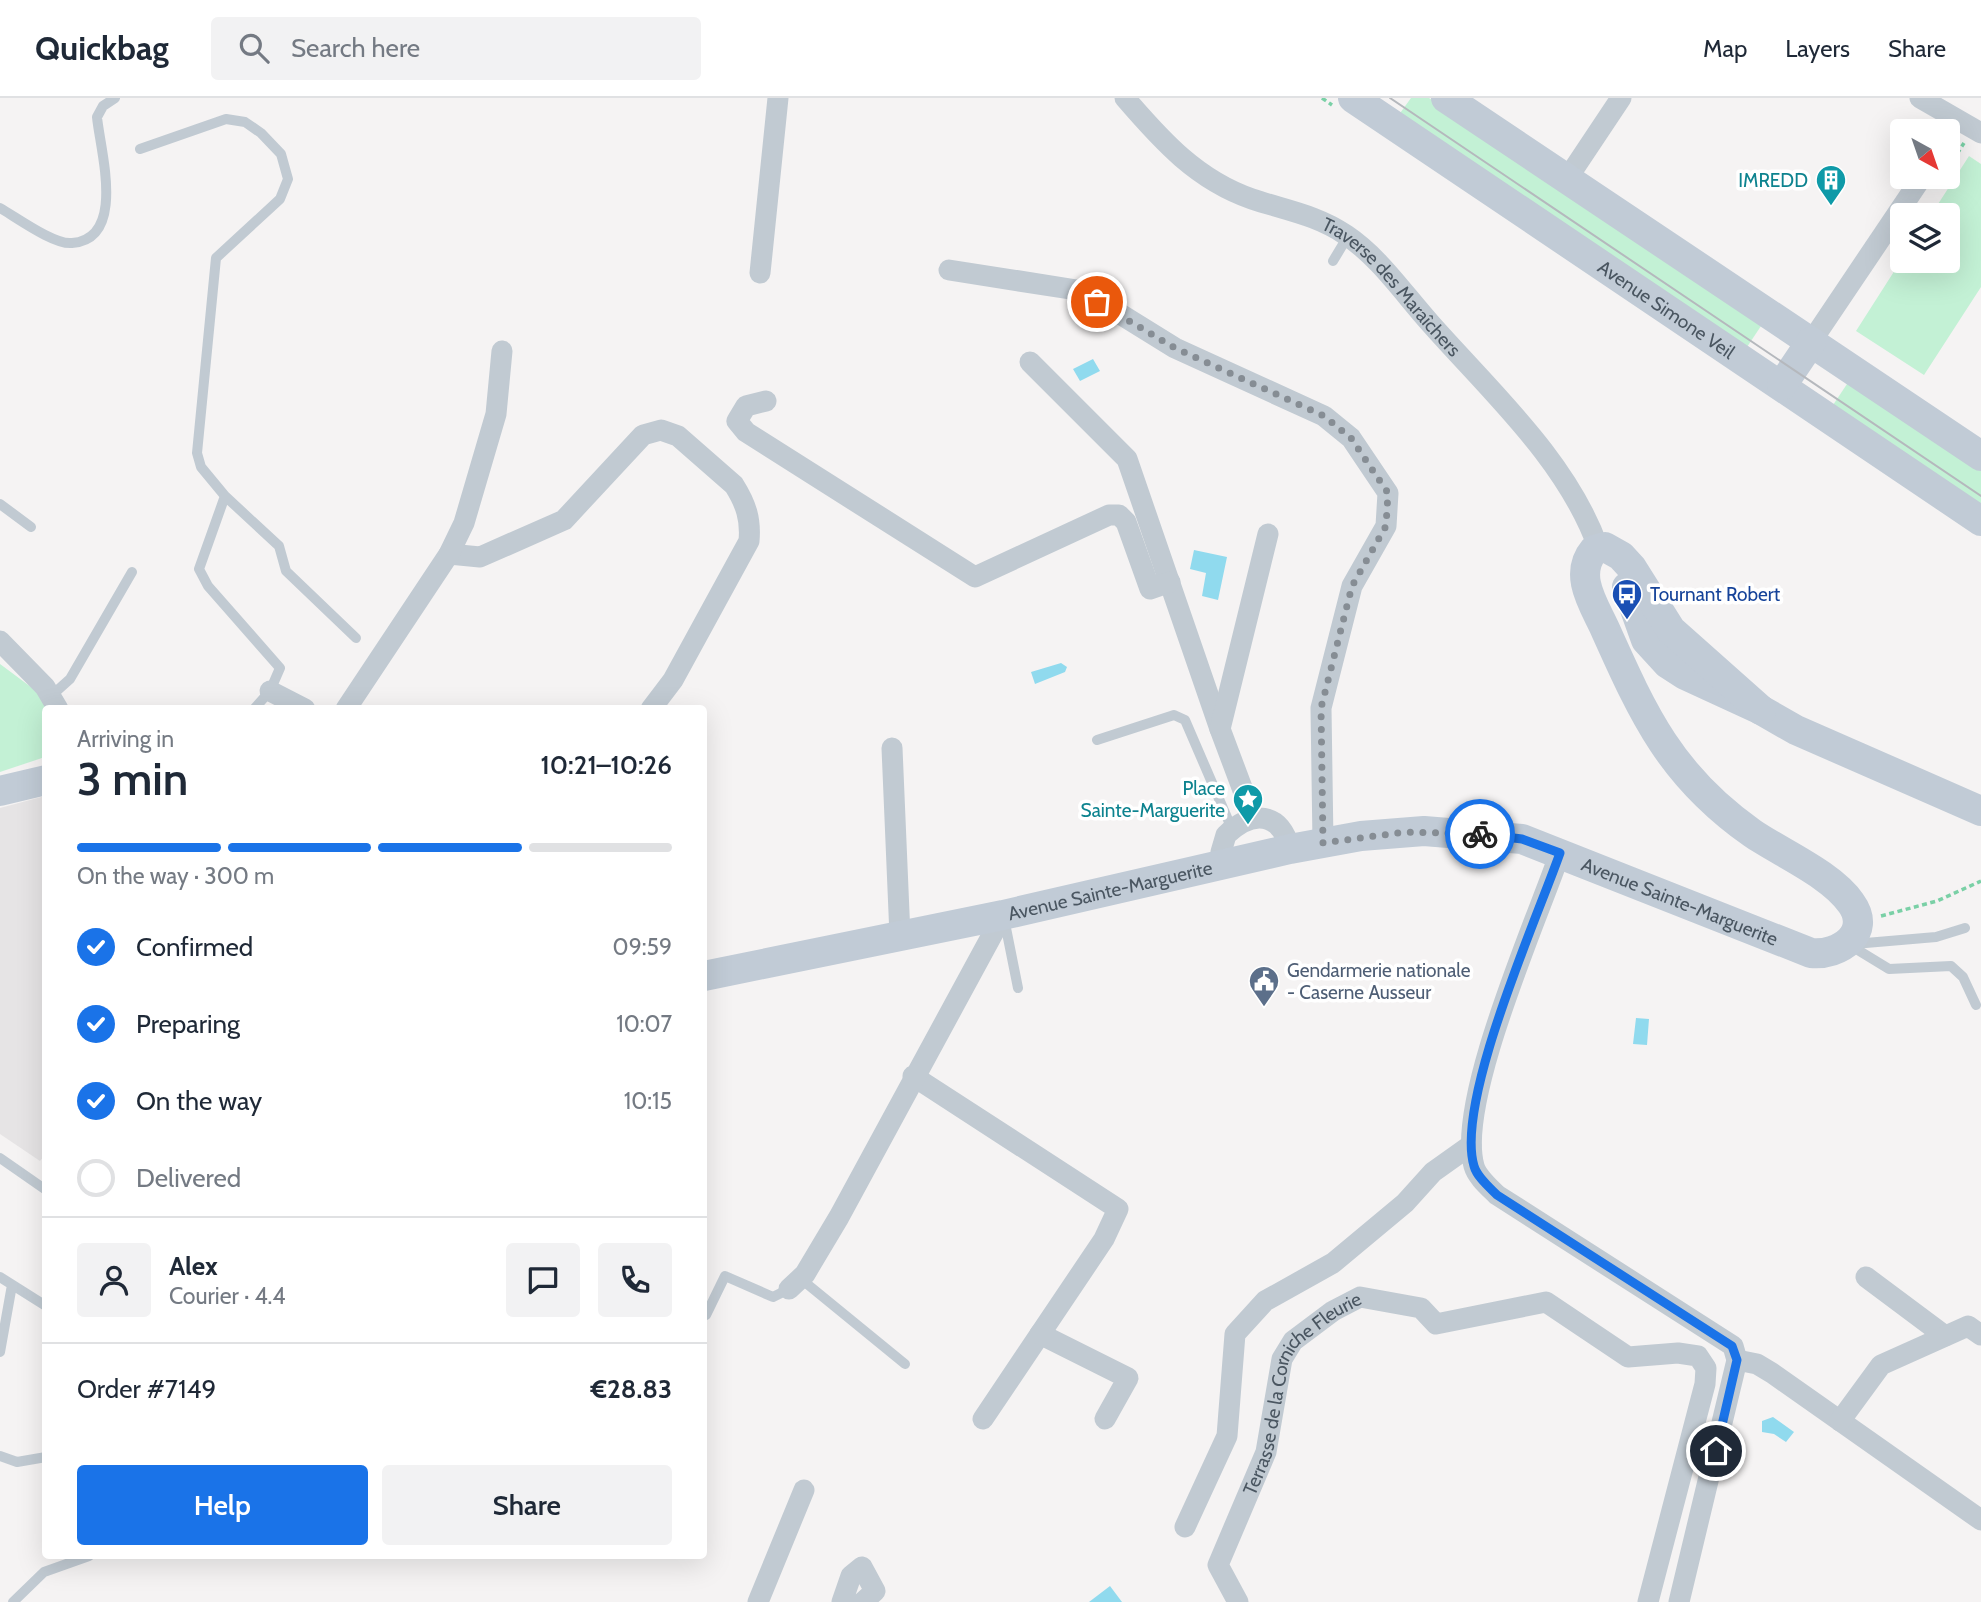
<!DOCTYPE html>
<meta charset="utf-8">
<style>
:root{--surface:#fff;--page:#f2f2f3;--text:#1f2937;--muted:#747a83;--line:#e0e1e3;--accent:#1a73e8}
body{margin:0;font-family:Cabin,sans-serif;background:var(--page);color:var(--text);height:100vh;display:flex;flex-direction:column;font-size:26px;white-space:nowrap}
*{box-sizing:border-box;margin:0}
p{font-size:23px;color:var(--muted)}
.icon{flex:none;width:38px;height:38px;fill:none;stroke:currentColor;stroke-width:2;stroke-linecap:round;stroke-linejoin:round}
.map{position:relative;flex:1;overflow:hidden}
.details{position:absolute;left:42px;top:607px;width:665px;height:854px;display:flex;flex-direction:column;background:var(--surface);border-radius:7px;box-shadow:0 7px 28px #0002}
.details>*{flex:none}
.needle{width:46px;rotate:140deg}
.controls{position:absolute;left:1890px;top:21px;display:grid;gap:14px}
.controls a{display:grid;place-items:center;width:70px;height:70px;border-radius:7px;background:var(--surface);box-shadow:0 7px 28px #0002;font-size:35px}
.pin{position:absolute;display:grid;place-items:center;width:60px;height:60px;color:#fff;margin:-30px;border:4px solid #fff;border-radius:50%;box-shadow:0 2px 7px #0007}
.courier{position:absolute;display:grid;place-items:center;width:70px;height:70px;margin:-35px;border:5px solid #1a73e8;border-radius:50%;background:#fff;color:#222;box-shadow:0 2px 9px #0007}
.headline em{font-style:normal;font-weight:600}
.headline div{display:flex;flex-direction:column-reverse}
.headline{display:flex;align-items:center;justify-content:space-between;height:119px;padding:0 35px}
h1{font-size:46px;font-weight:600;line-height:52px}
.bar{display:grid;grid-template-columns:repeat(4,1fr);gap:10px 7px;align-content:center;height:84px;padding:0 35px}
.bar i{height:9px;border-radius:5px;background:var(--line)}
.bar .active{background:var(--accent)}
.bar p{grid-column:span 4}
.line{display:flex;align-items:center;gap:18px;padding:0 35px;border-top:2px solid var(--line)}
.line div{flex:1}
.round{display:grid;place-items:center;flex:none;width:74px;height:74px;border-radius:7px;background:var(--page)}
ol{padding:0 35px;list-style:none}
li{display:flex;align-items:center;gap:21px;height:77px}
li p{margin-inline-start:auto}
li .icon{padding:7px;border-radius:50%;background:var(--accent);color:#fff;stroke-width:4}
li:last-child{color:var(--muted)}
li i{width:38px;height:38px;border:4px solid var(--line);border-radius:50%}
.primary-button{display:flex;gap:14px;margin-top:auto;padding:14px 35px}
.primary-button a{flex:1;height:80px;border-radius:7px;background:var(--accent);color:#fff;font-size:28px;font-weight:600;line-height:80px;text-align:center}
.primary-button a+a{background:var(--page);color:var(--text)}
header{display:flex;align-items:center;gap:42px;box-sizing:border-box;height:98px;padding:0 35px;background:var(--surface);border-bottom:2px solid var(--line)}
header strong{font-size:33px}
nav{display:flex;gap:38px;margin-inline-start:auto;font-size:24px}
.search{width:490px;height:63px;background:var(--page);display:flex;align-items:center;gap:18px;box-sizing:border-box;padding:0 24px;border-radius:7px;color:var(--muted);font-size:26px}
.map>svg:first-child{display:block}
.education{fill:#e6e4e5}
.green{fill:#c3f1d5}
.water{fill:#90daee}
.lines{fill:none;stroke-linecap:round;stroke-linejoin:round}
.path{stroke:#7ad0a6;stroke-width:3.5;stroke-dasharray:5 3.5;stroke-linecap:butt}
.lane{stroke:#c1cad2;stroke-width:10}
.street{stroke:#c1cad2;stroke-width:21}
.secondary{stroke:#c1cbd6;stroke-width:30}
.tram{stroke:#b5b8bd;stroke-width:2}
.done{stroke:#868d94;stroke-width:7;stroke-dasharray:0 12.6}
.route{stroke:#1a73e8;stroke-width:9}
.labels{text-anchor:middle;stroke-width:7;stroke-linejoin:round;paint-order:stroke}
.culture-label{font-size:19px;fill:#0d838f;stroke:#fff;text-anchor:end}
.street-label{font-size:19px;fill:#4a5661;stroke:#fff}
.transit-label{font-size:19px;fill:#164399;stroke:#fff;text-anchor:start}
.service-label{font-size:19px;fill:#4e5e75;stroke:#fff;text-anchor:start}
</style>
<header>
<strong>Quickbag</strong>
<div class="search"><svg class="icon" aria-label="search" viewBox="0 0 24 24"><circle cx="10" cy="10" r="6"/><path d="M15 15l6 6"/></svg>Search here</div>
<nav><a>Map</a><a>Layers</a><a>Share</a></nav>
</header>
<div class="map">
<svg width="1981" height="1504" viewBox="0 0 1981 1504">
<rect width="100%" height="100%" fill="#f5f3f3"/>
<path class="education" d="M45,698V1057L40,1063L0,1036V710Z"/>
<path class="green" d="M1411,0H1429L1763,225L1745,252L1398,18Z
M1969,58L1981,66V189L1924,277L1856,233L1902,161L1948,163V117H1931Z
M1849,283L1981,371V411L1831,310Z
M0,566L39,595L48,611H46L45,654L42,660L0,674Z"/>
<path class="water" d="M1093,261L1100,273L1080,283L1073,271Z
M1194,452L1227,459L1218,502L1202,498L1206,475L1190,471Z
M1061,565L1067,569L1065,574L1035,586L1031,574Z
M1636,920L1649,921L1647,947L1633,946Z
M1773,1319L1794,1334L1786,1344L1774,1336L1762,1334V1323Z
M1110,1488L1122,1504H1089Z"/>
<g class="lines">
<path class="path" d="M1322,0L1332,7
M1948,70L1964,45
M1881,818L1937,803L1981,783"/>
<path class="lane" d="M140,51L226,21L245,24L261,35L281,56L288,81L280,101L216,160L197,355L201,369L225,398L199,471L208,488L280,570L270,593L254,611
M0,110C16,119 54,147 72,145C127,141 100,52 97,19L103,8L115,0
M1333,163L1348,138
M225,398L279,448L286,473L356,540
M0,406L31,429
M51,598L70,581L132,474
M1097,642L1174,617L1185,622L1232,731
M1004,820L1018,890
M1848,846L1889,871L1951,868L1963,879L1976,907
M1854,846L1936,839L1965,830
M0,1060L46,1092
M0,1179L46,1208
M801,1181L905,1266
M706,1217L725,1178L773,1199L789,1191
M0,1254L12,1187
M0,1358L17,1364L46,1359
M13,1504L44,1474L89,1458"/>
<g class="street">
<path id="s1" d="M1125,0C1162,43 1197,82 1252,101C1285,112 1317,117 1346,137C1379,159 1404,196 1430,225C1490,293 1567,362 1598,449"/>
<path d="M1920,0L1981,35"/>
<path d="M1567,81L1621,0"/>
<path d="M949,172L1083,193L1175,250L1324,318L1351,340L1388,395L1386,428L1352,488L1321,610L1323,745"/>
<path d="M760,175L778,0"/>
<path d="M1811,244L1922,79"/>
<path d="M1030,264L1127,361L1220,631"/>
<path d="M766,303L746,308L737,323L746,334L975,479L1109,417H1119L1126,424L1150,491L1170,484"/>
<path d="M449,456L480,459L564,422L643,337L661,332L678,338L734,387C746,406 751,421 749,443L673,582L651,611"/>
<path d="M0,543L45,589L58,611"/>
<path d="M270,593L305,611"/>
<path d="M346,611L449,456L464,425L496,316L502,253"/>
<path d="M892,650L900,838"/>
<path d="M1253,719L1220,631L1268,436"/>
<path d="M1560,755C1536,824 1456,1004 1474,1068C1477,1079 1489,1089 1497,1097L1733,1248L1737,1262L1679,1504"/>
<path d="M1223,767L1221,754L1226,737C1252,712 1280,713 1290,751"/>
<path d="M913,978L1118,1111L1104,1141L983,1321"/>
<path d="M1866,1179L1945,1238"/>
<path d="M789,1191L805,1176L839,1119L1003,817"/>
<path d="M1040,1236L1128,1280L1105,1321"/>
<path d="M1737,1262L1757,1266L1772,1275L1981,1422"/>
<path d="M1840,1323L1881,1267L1968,1228L1981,1237"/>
<path d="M1185,1429L1227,1338L1235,1236L1265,1203L1333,1165L1405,1105L1433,1074L1471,1047"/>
<path d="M758,1504L804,1392"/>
<path d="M842,1504L851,1478L862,1469L875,1493L863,1504"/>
<path id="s2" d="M1238,1504L1218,1467L1266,1354L1282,1261L1293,1243L1333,1213L1360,1199L1421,1210L1436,1226L1546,1204L1628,1259L1678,1255L1698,1258L1706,1270L1705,1286L1648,1504"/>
</g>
<g class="secondary">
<path id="s3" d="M1353,0L1981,423"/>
<path d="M1446,0L1981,358"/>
<path d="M1782,287L1811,244"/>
<path d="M1627,489L1646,542L1668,566L1685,577L1761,612L1796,632L1981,713"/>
<path d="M0,693L46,682"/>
<path id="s4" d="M704,878L1003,817L1290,751L1361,738L1424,733L1522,741L1811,855C1839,858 1873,835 1851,805C1831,776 1781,755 1752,735C1671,678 1644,618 1605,531C1594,507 1573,477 1594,452L1605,449L1621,458L1632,470L1671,532L1761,612"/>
</g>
<path class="tram" d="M1390,0L1981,398"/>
</g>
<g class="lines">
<path class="done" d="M1097,204L1175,250L1324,318L1351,340L1388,395L1386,428L1352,488L1321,610L1323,745L1405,734L1480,736"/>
<path class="route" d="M1480,736L1522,741L1560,755C1536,823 1455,1004 1474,1068C1477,1079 1489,1089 1497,1097L1732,1248L1737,1262L1716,1353"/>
</g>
<defs>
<g id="building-pin" transform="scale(1.575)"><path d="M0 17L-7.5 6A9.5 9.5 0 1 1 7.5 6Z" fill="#0f9aa8" stroke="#fff"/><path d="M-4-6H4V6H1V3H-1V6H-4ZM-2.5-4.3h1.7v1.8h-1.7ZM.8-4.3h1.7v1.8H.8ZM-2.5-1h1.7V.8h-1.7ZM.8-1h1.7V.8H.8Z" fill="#fff"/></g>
<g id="bus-pin" transform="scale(1.575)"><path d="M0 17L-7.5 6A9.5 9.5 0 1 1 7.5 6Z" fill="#1a4fb4" stroke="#fff"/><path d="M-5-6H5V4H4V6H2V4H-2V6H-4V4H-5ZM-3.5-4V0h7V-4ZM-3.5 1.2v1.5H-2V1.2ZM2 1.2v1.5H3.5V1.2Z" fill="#fff"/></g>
<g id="sight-pin" transform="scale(1.575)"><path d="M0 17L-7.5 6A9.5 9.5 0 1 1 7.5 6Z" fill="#0f9aa8" stroke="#fff"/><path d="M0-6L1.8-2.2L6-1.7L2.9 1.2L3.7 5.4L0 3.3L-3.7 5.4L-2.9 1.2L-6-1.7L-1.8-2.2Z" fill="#fff"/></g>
<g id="civic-pin" transform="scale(1.575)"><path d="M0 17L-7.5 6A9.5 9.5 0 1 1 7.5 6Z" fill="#5c6f8a" stroke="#fff"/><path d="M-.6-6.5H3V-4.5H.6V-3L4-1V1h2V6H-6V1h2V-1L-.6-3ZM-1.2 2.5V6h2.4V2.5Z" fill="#fff"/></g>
</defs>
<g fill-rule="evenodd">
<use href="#building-pin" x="1831" y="82"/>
<use href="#bus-pin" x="1627" y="496"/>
<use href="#sight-pin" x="1248" y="701"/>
<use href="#civic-pin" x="1264" y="883"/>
</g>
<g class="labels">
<g class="culture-label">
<text x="1808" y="89">IMREDD</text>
<text x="1225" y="697">Place<tspan x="1225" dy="22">Sainte-Marguerite</tspan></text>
</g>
<g class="street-label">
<text dy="7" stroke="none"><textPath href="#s1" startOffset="334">Traverse des Maraîchers</textPath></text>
<text dy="7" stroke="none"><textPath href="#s3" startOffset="378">Avenue Simone Veil</textPath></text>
<text dy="7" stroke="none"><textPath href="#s4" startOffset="415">Avenue Sainte-Marguerite</textPath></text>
<text dy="7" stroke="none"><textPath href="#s4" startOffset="1003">Avenue Sainte-Marguerite</textPath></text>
<text dy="7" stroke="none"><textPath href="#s2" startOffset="240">Terrasse de la Corniche Fleurie</textPath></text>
</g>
<g class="transit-label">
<text x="1650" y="503">Tournant Robert</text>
</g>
<g class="service-label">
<text x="1287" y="879">Gendarmerie nationale<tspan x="1287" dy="22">- Caserne Ausseur</tspan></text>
</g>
</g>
</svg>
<div class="controls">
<a><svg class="needle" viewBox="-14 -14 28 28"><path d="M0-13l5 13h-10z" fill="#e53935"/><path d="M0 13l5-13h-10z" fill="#747a83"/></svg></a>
<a><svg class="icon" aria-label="layers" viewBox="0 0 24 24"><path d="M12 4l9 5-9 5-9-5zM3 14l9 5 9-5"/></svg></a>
</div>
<div class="pin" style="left:1097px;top:204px;background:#ea580c"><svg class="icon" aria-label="bag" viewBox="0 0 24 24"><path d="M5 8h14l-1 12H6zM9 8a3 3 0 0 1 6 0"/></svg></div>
<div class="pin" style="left:1716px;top:1353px;background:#1f2937"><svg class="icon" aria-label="home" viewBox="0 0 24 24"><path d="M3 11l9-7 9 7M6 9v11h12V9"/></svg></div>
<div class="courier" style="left:1480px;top:736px"><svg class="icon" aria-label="bike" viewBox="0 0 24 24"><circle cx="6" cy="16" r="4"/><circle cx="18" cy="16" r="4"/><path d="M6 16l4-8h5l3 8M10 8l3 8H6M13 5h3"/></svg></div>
<section class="details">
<div class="headline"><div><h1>3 min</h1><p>Arriving in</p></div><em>10:21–10:26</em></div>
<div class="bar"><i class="active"></i><i class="active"></i><i class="active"></i><i></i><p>On the way · 300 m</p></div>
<ol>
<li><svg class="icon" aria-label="check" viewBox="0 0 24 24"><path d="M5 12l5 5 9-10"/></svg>Confirmed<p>09:59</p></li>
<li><svg class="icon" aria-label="check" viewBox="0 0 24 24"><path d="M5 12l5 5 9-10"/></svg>Preparing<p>10:07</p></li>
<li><svg class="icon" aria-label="check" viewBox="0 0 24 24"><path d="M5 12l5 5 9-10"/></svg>On the way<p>10:15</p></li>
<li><i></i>Delivered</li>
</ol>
<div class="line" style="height:126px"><a class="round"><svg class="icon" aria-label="person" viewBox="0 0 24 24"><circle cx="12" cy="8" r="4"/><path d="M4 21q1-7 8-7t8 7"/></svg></a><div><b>Alex</b><p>Courier · 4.4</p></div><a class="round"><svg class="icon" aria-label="chat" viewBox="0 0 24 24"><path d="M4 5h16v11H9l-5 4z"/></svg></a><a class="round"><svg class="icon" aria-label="phone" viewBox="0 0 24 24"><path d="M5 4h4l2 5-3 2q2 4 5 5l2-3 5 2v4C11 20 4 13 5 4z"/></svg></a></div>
<div class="line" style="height:91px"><div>Order #7149</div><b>€28.83</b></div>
<div class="primary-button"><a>Help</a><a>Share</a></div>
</section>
</div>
